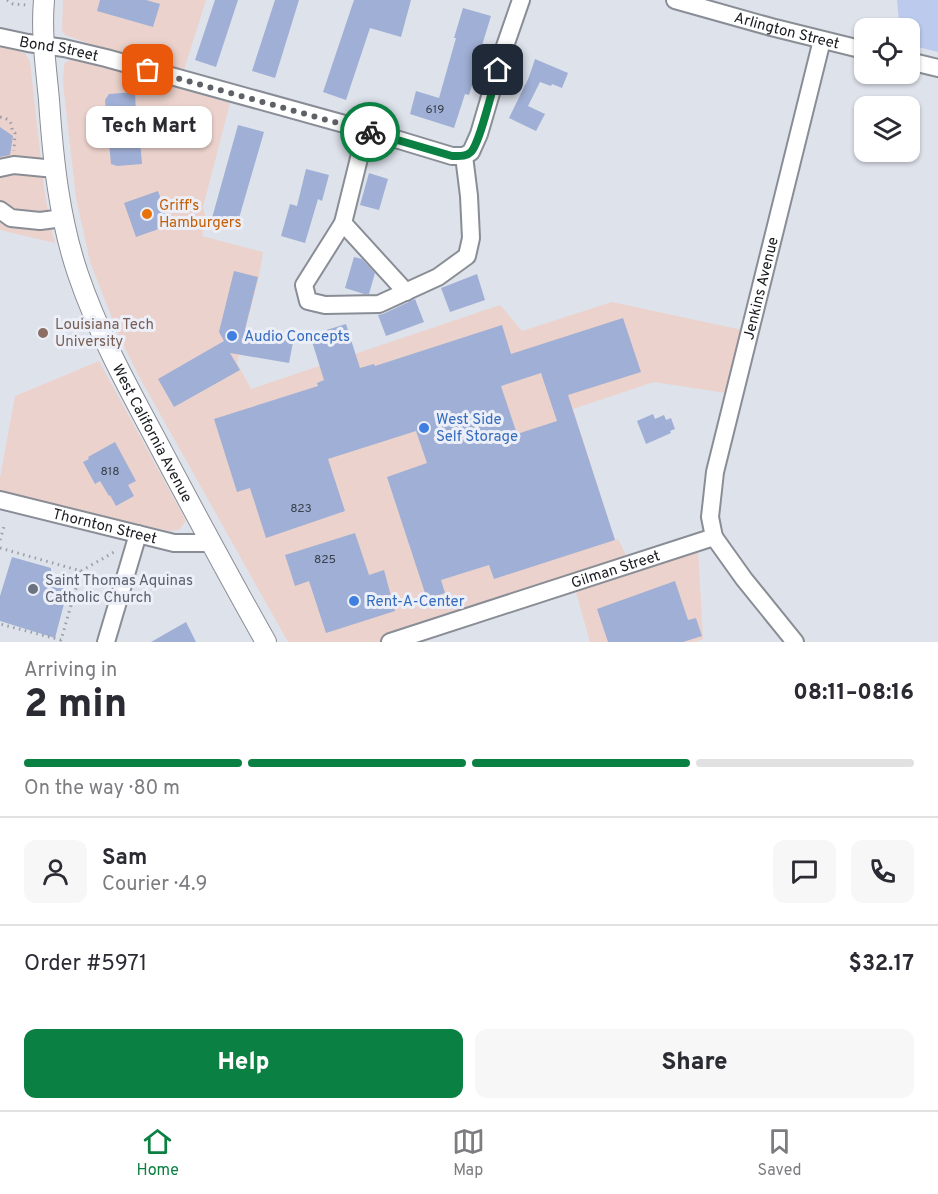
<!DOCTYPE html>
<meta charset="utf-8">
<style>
:root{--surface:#fff;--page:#f7f7f7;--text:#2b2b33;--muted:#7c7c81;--line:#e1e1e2;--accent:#0b8043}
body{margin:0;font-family:Overpass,sans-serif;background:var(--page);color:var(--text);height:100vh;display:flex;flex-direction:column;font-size:22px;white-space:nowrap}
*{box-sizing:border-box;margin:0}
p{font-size:20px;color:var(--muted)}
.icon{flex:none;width:33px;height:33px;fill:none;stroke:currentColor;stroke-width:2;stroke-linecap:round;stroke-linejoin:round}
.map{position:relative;height:642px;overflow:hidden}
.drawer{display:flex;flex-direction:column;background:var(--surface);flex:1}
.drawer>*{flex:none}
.controls{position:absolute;left:854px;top:18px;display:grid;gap:12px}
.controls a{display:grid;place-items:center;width:66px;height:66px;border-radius:12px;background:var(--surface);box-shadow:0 2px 4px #0004;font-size:30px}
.pin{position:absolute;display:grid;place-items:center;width:51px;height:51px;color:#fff;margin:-26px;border-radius:12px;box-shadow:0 3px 9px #0006}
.courier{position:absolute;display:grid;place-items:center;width:60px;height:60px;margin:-30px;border:4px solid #0b8043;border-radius:50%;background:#fff;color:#222;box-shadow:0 2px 8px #0007}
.bubble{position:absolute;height:42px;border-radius:12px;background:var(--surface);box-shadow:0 2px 4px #0004;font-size:20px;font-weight:800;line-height:42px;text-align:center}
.head em{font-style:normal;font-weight:800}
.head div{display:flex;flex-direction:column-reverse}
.head{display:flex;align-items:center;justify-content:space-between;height:102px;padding:0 24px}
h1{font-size:39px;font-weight:800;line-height:45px}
.bar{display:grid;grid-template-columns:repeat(4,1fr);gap:9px 6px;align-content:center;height:72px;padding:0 24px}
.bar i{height:8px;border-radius:4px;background:var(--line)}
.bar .active{background:var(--accent)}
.bar p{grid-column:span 4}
.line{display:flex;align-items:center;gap:15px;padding:0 24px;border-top:2px solid var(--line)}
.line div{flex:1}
.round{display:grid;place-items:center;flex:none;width:63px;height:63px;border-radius:12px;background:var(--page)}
.cta{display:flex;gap:12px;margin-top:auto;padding:12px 24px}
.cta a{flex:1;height:69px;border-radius:12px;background:var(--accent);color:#fff;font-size:24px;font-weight:800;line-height:69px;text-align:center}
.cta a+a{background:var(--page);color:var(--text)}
.tab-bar{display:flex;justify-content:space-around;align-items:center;height:84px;border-top:2px solid var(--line);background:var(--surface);font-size:16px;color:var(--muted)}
.tab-bar a{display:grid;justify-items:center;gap:3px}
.tab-bar .active{color:var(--accent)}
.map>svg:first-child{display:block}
.commercial{fill:#ecd2cc}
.green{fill:#bccbed}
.building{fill:#9fafd5;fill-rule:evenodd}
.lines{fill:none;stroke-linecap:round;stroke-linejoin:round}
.minor-casing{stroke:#898d95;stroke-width:20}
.major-casing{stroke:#898d95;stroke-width:22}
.path{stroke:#9b9fa6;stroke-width:3;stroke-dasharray:1.5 4.5;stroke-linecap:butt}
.minor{stroke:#fff;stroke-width:16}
.major{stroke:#fff;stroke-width:20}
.done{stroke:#5e6166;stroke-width:6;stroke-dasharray:0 10.8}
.route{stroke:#0b8043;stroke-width:8}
.food-dot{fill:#e8710a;stroke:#eceff8;stroke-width:2}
.education-dot{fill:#8d6e63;stroke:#eceff8;stroke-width:2}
.shop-dot{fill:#3f7fe0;stroke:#eceff8;stroke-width:2}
.worship-dot{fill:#6b7280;stroke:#eceff8;stroke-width:2}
.labels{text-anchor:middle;stroke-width:6;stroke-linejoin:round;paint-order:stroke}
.number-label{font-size:12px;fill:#3a404c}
.street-label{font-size:15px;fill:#191b1e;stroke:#eceff8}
.food-label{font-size:15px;fill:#c56008;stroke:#eceff8;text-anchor:start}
.education-label{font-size:15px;fill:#785e54;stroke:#eceff8;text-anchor:start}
.shop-label{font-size:15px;fill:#366cbe;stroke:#eceff8;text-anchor:start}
.worship-label{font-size:15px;fill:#5b616d;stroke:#eceff8;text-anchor:start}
</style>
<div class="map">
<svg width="938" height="642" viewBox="0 0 938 642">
<rect width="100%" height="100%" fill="#dee2eb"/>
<path class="commercial" d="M63,0H206L184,70L96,46L65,35L62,30Z
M0,46L25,53L30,62L44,188L50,225L55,243L0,230Z
M71,59L78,60L230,103L203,207L206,219L202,236L263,252L259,276L237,363L251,389L500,305L522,331L612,302L742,330L726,393L654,382L573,409L615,540L618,539L633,570L698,550L703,639L695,642H590L571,574L397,630L402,642H288L141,380L119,336L90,262L76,198L63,83L64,65L65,63Z
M99,361L186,521L179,530L169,531L0,492V478L15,396Z"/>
<path class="green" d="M897,0H938V52L918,47L909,39V28H903L899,21Z"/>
<path class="building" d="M100,0H146L160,4L153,27L97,11Z
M215,0H238L216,67L195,60Z
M275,0H299L275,78L252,71Z
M354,0H411L401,37L370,28L346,100L323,92Z
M463,8L491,16L476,65L478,66L469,95L465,94L454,128L410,114L416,91L439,98L456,38H454Z
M535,59L568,73L562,88L552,84L551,86L540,82L528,106L545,114L536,131L509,118L529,77Z
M135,92L136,114H146L148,140L140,141L142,164L117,166L111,164L105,100L109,94Z
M238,125L264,132L237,225L212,218Z
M0,127L13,136L10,155L0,157Z
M306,169L329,175L322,201L318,199L305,243L281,236L290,204L297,206Z
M369,173L388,179L379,210L360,205Z
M158,191L170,225L136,237L124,203Z
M354,257L362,259L375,273L369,294H364L345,288Z
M234,271L258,277L245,329L294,337L289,363L230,353L240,370L174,407L158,379L224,341L219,332Z
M477,274L485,300L450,312L441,288Z
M415,299L424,322L386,336L378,315L383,314Z
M623,318L641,372L568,395L615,540L494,579L489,565L441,580L445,593L427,599L387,477L427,463L416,431L328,459L345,511L266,538L250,488L237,492L214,419L318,386L317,383L324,380L310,335L346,324L360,368L374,364L375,366L502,325L511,354ZM541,373L557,421L517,434L501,386Z
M653,414L655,419L664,415L666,420L671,418L675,429L670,431L671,433L646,444L637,421Z
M115,442L136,481L128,485L134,496L116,506L110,495L109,496L100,481L95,484L83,462L89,459L88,457Z
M355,533L369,575L384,570L395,611L326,633L309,581L295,586L285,555Z
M12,557L51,568V574L65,581L63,596L65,600L55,638L0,621V596Z
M675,581L688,620L696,618L702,636L683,642H608L597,609Z
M186,622L196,642H151Z"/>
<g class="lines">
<g class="minor-casing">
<g id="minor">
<path id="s1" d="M675,0L771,27L864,50"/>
<path id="s2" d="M0,37L28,43L64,48L106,58L366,130L452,156H464"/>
<path d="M909,61L938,68"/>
<path d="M366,130L343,223L304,285L308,301L325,305L379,304L438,277L467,256L471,238L469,196L464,156"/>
<path d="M464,156L471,152L479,134L504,49L521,0"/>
<path d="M0,168L14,165L55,169"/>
<path d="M0,210L11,218L40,221L63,218"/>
<path d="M343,223L406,292"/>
<path id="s3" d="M0,500L174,543H210"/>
<path id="s4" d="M714,537L710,517L715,472L822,40"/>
<path d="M106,642L138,534"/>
<path id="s5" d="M390,642L714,537L744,579L795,642"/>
</g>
</g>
<g class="major-casing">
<g id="major">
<path id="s6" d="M44,0C41,33 46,67 49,100C53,159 59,218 78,274C97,330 125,382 153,434C190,504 227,573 266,642"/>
</g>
</g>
<path class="path" d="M7,0L13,4L27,5
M0,117C9,119 12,121 12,131L15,133L14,151
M0,540L5,523
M0,548L81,571L61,640L0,624
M81,571L116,551
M74,594L102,601"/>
<use href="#minor" class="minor"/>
<use href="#major" class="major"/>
</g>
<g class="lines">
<path class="done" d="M148,70L370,132"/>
<path class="route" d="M370,132L452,156C459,156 466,157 471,152C480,143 493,86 498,70"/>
</g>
<circle class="food-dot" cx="147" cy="214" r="6"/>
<circle class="education-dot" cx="43" cy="333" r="6"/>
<g class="shop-dot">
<circle cx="232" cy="336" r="6"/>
<circle cx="424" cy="428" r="6"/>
<circle cx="354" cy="601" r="6"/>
</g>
<circle class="worship-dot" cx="33" cy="589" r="6"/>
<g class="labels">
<g class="number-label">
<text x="435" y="113">619</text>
<text x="110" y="475">818</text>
<text x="301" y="512">823</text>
<text x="325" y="563">825</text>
</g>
<g class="street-label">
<text dy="5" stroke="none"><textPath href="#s1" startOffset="116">Arlington Street</textPath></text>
<text dy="5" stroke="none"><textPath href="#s2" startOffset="60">Bond Street</textPath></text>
<text dy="5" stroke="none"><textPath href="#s4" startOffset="255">Jenkins Avenue</textPath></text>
<text dy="5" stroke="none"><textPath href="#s6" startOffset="453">West California Avenue</textPath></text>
<text dy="5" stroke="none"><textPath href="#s3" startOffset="108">Thornton Street</textPath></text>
<text dy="5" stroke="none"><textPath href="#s5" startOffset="237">Gilman Street</textPath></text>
</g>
<g class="food-label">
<text x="159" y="210">Griff's<tspan x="159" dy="17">Hamburgers</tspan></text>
</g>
<g class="education-label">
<text x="55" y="329">Louisiana Tech<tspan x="55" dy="17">University</tspan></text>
</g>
<g class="shop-label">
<text x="244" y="341">Audio Concepts</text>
<text x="436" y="424">West Side<tspan x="436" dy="17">Self Storage</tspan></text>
<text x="366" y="606">Rent-A-Center</text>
</g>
<g class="worship-label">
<text x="45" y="585">Saint Thomas Aquinas<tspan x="45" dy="17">Catholic Church</tspan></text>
</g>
</g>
</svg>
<div class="controls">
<a><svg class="icon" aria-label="locate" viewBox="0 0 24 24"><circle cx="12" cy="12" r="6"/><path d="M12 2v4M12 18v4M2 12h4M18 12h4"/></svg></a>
<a><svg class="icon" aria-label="layers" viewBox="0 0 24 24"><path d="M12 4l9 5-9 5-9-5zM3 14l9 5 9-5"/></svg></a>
</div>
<div class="pin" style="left:148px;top:70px;background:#ea580c"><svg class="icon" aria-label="bag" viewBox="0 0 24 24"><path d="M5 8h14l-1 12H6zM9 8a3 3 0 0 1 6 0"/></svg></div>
<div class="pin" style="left:498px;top:70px;background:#1f2937"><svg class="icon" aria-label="home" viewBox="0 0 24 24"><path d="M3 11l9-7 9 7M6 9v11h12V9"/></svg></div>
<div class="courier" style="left:370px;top:132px"><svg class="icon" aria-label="bike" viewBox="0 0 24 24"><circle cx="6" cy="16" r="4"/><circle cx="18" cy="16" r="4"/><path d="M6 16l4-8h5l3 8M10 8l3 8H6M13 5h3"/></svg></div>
<div class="bubble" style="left:86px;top:106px;width:126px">Tech Mart</div>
</div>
<section class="drawer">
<div class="head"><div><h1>2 min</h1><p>Arriving in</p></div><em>08:11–08:16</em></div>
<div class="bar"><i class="active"></i><i class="active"></i><i class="active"></i><i></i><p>On the way · 80 m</p></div>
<div class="line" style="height:108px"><a class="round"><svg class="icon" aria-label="person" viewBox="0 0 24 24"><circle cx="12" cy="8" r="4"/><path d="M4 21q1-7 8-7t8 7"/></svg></a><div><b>Sam</b><p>Courier · 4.9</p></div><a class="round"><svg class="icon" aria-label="chat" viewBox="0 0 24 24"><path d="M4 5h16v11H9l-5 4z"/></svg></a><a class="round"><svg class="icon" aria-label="phone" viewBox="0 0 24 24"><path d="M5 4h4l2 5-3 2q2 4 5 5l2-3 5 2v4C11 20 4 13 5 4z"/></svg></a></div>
<div class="line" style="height:78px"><div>Order #5971</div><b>$32.17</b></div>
<div class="cta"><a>Help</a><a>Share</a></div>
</section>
<nav class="tab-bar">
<a class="active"><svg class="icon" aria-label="home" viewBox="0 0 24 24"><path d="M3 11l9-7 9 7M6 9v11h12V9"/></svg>Home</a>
<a><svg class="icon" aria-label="map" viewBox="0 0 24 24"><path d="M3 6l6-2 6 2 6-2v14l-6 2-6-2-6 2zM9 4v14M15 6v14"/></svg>Map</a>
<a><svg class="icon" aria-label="saved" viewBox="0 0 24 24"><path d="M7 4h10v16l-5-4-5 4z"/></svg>Saved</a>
</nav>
